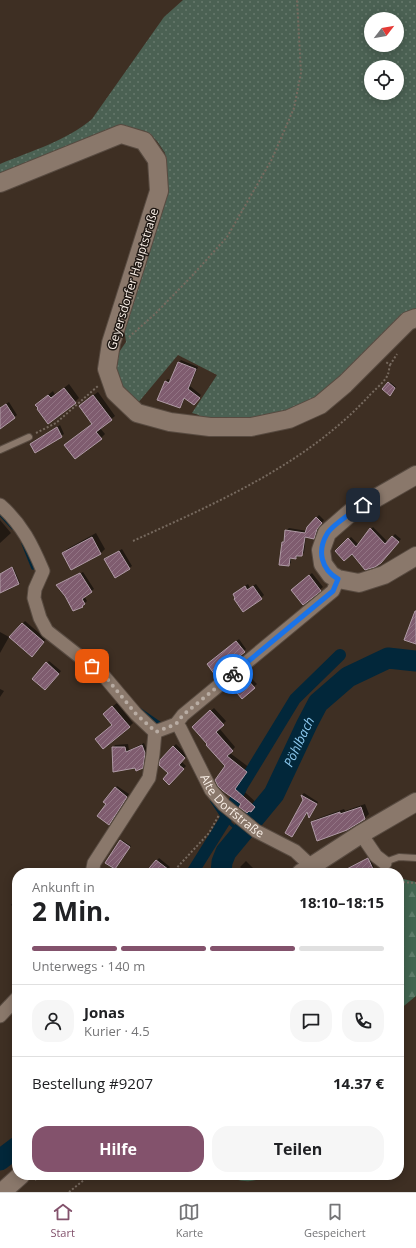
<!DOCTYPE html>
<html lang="de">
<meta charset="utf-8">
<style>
:root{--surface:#fff;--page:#f6f6f6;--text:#202124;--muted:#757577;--line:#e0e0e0;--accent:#83526c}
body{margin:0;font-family:"Open Sans",sans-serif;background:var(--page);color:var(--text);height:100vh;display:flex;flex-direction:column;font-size:15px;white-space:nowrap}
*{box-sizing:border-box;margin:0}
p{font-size:13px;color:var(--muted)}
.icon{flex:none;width:22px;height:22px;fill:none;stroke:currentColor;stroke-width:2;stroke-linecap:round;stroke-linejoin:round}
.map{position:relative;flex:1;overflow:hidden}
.details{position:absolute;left:12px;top:868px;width:392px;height:312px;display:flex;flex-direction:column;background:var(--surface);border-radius:16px;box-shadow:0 2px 10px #0003}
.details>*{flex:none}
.needle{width:26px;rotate:59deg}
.tools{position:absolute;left:364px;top:12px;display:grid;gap:8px}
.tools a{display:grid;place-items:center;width:40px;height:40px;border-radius:50%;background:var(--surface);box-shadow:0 2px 10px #0003;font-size:20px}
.pin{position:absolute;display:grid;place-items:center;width:34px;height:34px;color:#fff;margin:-17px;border-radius:8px;box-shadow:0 2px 6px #0006}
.courier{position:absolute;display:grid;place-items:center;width:40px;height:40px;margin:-20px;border:3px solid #1a73e8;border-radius:50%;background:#fff;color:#222;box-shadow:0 1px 5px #0007}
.summary em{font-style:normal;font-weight:700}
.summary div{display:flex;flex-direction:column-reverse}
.summary{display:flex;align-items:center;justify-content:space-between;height:68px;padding:0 20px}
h1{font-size:26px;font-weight:700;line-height:30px}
.bar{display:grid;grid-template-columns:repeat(4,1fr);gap:6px 4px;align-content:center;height:48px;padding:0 20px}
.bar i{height:5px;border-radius:3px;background:var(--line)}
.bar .active{background:var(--accent)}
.bar p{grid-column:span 4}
.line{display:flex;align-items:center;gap:10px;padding:0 20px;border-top:1px solid var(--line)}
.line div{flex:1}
.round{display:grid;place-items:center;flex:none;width:42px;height:42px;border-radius:16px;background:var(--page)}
.primary-button{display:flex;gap:8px;margin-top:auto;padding:8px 20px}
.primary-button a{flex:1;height:46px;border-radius:16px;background:var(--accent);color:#fff;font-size:16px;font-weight:700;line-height:46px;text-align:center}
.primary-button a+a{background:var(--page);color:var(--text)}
.tab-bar{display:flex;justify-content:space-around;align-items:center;height:56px;border-top:1px solid var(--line);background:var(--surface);font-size:11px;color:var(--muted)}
.tab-bar a{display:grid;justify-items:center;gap:2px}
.tab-bar .active{color:var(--accent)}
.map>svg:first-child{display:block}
.green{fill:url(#green-dots);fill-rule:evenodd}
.forest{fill:url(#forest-firs)}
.shadow{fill:#0007}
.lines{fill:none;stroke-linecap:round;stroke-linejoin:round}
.stream{stroke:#02273a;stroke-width:3.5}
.canal{stroke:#02273a;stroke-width:12}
.river{stroke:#02273a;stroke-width:21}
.building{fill:url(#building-hatch);stroke:#b09ba6}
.service-casing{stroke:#584b41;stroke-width:8}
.minor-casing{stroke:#584b41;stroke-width:15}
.secondary-casing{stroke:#584b41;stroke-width:20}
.path{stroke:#776a5f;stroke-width:2;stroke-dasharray:2 2;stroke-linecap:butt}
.service{stroke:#8a786b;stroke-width:6}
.minor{stroke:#8a786b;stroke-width:13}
.secondary{stroke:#8a786b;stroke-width:18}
.done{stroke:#b8aca3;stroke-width:4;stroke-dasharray:0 7.2}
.route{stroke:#1a73e8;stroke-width:5}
.labels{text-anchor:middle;stroke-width:3;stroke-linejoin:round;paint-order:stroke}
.street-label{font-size:12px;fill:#faf0e8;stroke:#201914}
.water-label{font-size:13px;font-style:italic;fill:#8cc9f0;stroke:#201914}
</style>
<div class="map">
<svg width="416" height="1192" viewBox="0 0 416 1192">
<defs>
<pattern id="green-dots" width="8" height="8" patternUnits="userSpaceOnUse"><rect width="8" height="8" fill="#4b6153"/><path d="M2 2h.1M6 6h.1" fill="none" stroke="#66786c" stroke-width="1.8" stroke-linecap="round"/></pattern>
<pattern id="forest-firs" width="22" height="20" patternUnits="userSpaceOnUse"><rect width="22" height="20" fill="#426550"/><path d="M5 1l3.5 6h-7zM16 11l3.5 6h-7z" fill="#5e7b69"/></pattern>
<pattern id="building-hatch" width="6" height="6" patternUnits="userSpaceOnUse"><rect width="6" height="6" fill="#7f5c6f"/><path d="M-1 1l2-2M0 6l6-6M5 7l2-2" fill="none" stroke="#927484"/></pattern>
</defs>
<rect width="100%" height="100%" fill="#3e2f23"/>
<path class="green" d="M183,0H416V309L402,318L344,378L309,403L271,418L201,422L199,415L192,413L217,375L178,355L137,404L125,395L115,377V358L126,342L124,328L162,200L167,173L165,153L157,141L145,131L124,127L0,176V164C31,151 66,141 92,119L164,17ZM371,19H397V45H371ZM371,67H397V93H371Z"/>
<path class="forest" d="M399,878L416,882V996L399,1010Z
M223,1175H265C253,1186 236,1180 223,1175Z"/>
<path class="shadow" d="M181,360L198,367L190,386L201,395L196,402L185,397L182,405L179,407L165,382L168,379L171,381L178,363Z
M390,382L396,387L389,394L383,389Z
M69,384L79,398L75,402L39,408L36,405L53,391L55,395Z
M98,392L115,416L100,428L105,434L101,438L65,445L93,423L84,402Z
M9,402L17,415L1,427L0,408Z
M60,425L64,434L35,451L36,440Z
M319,515L324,520L319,526L316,535L313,538L306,536L304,553L296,558H291V563L288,565L283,542L285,540L286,531L289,528L307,531L308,527Z
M0,520L11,533L0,543Z
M373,527L388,542L395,534L401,539L380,562L352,553L336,551L351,537L359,545Z
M96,533L105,549L101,553L72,569L63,553L67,549Z
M122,549L132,566L129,568L108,557Z
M13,567L20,583L19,584L3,573Z
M83,572L94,589L84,596L87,601L82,606L66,596L58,585Z
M312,573L323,587L303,604L295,587Z
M248,584L250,588L256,584L264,595L261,598L236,592Z
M25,621L46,639L34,653L10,637Z
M0,632L9,637L0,653Z
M239,639L246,649L244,651L211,662Z
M49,661L61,671L48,687L33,678Z
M248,675L257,684L242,697L234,688Z
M0,689L4,691L0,697Z
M117,703L133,723L129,727L113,725L108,710Z
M214,708L226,721L219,728L235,747L230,753L250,768L237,785L258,804L254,808L242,804L223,790L226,766L193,727Z
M144,743L147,750L145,764L142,767L113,748L115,745L128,744L129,750Z
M176,744L187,755L181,761L186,766L169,783V773L161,760Z
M117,786L129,794L111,822L107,804Z
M304,793L318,802L311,814L302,795Z
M365,804L369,814L365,818L312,823L316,819L344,809L345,811Z
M122,840L131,846L115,868L121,841Z
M159,858L170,867L165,873H147Z
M369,858L374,867L362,873H337Z
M246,861L258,873H246L240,867Z
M17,897V909L11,905Z"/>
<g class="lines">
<path class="stream" d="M0,514L13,528
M23,543L33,568
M139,709L162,725
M212,801L222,816L242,834"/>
<path class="canal" d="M192,873L227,817L242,786L295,699L340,655"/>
<g class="river">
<path id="s1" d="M221,873L222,862L226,852L274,794L307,724L318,703L348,677L388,658L416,661"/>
<path d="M0,1160L17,1147"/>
</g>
</g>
<path class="building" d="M178,362L196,369L188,389L200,398L194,405L184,398L180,408L157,400L165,381L169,383Z
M388,382L395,388L390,396L382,389Z
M64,388L76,403L48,424L37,409L38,408L35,405L48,395L51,398Z
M93,395L112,420L96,432L102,439L75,459L64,445L92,424L79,406Z
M6,404L15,418L0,429V408Z
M57,427L62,437L35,453L30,444Z
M316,517L322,523L317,529L314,539L305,537L302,556H296V559L290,558L289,566L279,565L282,542H284L285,530L305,533L307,527Z
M370,528L385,544L392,536L399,542L381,563L375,567L365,570L352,554L344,561L335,551L348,538L356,547Z
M92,537L101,554L71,570L62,553Z
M119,551L130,569L115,578L104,559Z
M12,567L19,584L0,593V574Z
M80,573L92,592L82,599L85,604L82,606L83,607L73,611L65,596L56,585Z
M309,575L321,591L303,605L291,590Z
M245,586L247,590L253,586L262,599L243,612L234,599L235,598L233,594Z
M415,611H416V644L404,640Z
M22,623L44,642L32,657L9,637Z
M236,641L245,652L215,675L207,664Z
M46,662L59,674L45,690L32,679Z
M245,677L255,688L242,699L233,688Z
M112,706L130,727L103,749L95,739L112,725L103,714Z
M210,710L224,725L216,732L233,751L227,756L247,772L235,789L255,807L251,812L249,811L247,813L239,807L241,804L223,791L218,786L215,780L225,766L206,745L207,744L192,727Z
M142,745L145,753L143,768L136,771L135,768L113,772L112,747H125L126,752Z
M173,746L185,758L179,765L184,769L169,785L163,779L168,773L159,765L160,760Z
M115,787L127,797L109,825L97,816L106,804L103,802Z
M301,795L317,804L309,818L307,812L292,837L285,833L303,800Z
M361,807L365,819L347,830L317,841L311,822L340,812V814Z
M120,840L130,847L115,869L105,863Z
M368,858L373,869L364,873H339Z
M156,860L173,873H145Z"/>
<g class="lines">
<g class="service-casing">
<path id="service" d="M0,450L29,437
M385,862L399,857L416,858"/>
</g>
<g class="minor-casing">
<g id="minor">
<path d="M0,505C22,524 32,545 43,571L35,589L34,598L40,618L47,631L103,675L136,714L155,732"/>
<path id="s2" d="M176,724L180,728L211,790L224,805L256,831L295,851L311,866"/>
<path d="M155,732L176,724L183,715L333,591L338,579"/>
<path d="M361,834L376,856L385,863"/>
<path d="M92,873L94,863L149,778L153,754L155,732"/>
<path d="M0,1016L17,998"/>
</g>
</g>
<g class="secondary-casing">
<path id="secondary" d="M0,183L121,134L144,141L157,160L159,191L111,343L107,369L115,392L137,413L170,422L210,427H251L289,419L320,405L345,384L408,321L416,318
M416,475L350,513L327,533L321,550L323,564L331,575L338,579L359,583L384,575L416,556
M301,873L361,834L416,802
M2,1192L21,1175"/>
</g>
<path class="path" d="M129,337L155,314L190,278L227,237L272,159L294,108L301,73L297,0
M390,365L397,354
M36,433L56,423L98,386
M133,541C216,503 305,465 368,397C373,391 386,381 388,374C389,372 389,368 390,365L386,362
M172,873L209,833L219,815
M399,882L416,883
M35,1180L40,1175
M69,1192L90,1175"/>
<use href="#service" class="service"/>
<use href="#minor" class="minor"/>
<use href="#secondary" class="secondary"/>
</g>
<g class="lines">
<path class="done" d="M92,666L104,675L136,714L156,732L176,724L183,715L233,674"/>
<path class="route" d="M233,674L333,591L338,579C321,569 317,551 327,534C332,525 354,511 363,505"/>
</g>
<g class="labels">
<g class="street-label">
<text transform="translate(133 279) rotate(-73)" y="4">Geyersdorfer Hauptstraße</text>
<text dy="4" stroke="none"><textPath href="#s2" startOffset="101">Alte Dorfstraße</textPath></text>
</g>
<g class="water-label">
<text dy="5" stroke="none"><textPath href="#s1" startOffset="155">Pöhlbach</textPath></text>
</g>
</g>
</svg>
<div class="tools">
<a><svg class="needle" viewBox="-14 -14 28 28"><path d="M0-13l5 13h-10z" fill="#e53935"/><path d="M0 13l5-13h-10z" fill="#757577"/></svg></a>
<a><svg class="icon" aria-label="locate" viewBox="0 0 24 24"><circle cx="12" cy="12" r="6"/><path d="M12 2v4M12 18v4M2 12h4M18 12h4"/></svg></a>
</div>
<div class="pin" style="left:92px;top:666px;background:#ea580c"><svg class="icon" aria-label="bag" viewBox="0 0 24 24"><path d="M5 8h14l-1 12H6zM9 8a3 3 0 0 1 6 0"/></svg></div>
<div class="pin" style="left:363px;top:505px;background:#1f2937"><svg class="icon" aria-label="home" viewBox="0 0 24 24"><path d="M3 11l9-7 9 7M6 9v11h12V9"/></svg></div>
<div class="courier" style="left:233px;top:674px"><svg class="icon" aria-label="bike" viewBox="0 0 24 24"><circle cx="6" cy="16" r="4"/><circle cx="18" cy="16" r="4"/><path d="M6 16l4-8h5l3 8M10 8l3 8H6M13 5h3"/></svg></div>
<section class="details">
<div class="summary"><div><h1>2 Min.</h1><p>Ankunft in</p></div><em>18:10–18:15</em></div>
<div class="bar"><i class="active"></i><i class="active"></i><i class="active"></i><i></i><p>Unterwegs · 140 m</p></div>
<div class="line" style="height:72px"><a class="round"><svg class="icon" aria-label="person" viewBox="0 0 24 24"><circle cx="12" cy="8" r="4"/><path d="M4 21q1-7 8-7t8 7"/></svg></a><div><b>Jonas</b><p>Kurier · 4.5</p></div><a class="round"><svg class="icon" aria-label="chat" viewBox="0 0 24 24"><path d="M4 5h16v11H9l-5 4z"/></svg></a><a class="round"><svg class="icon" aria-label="phone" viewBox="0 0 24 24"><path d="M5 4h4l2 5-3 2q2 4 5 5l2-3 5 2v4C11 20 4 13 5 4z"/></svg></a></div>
<div class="line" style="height:52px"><div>Bestellung #9207</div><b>14.37 €</b></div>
<div class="primary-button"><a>Hilfe</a><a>Teilen</a></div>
</section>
</div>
<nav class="tab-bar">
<a class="active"><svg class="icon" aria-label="home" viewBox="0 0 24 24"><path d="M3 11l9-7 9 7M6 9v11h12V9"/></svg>Start</a>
<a><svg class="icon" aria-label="map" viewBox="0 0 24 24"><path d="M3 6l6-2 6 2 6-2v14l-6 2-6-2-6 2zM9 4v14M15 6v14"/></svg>Karte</a>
<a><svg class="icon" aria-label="saved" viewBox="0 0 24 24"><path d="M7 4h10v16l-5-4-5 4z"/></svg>Gespeichert</a>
</nav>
